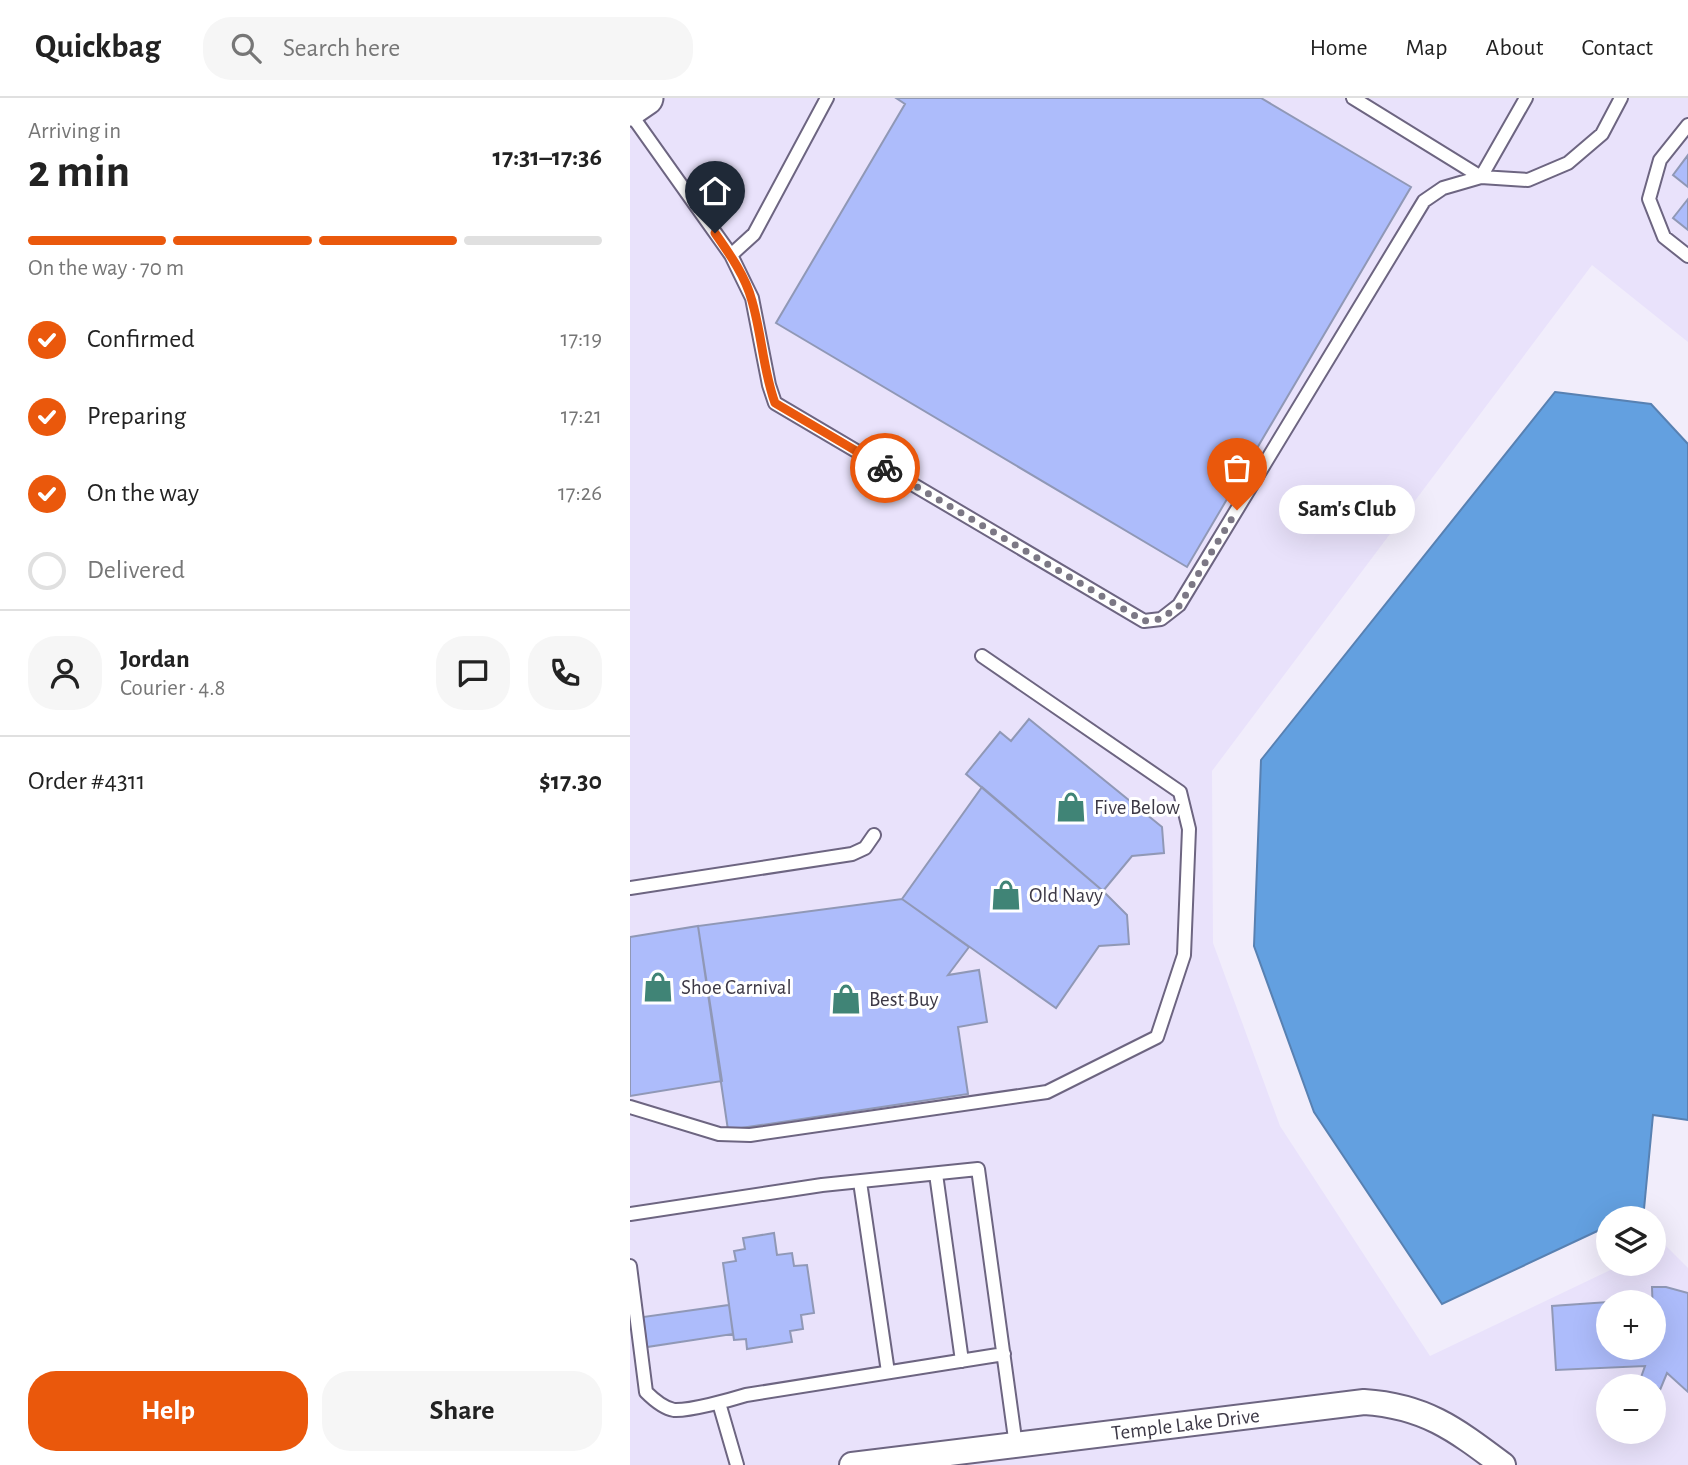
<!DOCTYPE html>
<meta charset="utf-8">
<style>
:root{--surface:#fff;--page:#f6f6f6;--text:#222;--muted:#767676;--line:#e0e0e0;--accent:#ea580c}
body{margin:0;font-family:"Alegreya Sans",sans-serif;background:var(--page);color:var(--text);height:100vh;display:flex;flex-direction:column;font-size:26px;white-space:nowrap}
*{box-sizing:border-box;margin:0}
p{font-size:23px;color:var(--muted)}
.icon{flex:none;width:38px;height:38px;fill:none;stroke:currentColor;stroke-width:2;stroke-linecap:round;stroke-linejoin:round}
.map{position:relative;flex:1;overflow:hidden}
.side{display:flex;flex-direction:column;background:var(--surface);width:630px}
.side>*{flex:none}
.tools{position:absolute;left:966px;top:1108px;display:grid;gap:14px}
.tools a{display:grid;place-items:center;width:70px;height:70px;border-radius:50%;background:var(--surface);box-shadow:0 7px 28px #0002;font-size:35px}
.pin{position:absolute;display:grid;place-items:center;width:60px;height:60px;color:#fff;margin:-72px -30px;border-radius:50% 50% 50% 0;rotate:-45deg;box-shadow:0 0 7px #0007}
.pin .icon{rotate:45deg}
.courier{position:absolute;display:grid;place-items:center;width:70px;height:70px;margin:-35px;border:5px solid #ea580c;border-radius:50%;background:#fff;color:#222;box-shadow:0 2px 9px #0007}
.bubble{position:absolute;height:49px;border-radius:24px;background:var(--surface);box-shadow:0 7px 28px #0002;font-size:23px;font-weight:700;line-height:49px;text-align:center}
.summary em{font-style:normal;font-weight:700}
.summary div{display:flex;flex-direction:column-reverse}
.summary{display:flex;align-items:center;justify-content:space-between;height:119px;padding:0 28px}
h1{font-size:46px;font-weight:700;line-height:52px}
.bar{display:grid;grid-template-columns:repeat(4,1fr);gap:10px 7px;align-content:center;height:84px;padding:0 28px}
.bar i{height:9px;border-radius:5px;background:var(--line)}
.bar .active{background:var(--accent)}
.bar p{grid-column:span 4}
.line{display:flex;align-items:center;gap:18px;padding:0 28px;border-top:2px solid var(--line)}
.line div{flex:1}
.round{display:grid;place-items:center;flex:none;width:74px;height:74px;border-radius:28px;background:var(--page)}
ol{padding:0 28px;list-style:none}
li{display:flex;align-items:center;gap:21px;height:77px}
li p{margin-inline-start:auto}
li .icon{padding:7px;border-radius:50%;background:var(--accent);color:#fff;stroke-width:4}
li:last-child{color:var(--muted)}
li i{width:38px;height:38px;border:4px solid var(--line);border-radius:50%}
.primary-button{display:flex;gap:14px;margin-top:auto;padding:14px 28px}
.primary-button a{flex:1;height:80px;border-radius:28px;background:var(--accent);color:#fff;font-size:28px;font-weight:700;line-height:80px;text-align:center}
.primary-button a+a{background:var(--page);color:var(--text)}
header{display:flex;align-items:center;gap:42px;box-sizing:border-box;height:98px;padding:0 35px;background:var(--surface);border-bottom:2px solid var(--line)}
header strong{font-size:33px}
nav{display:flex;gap:38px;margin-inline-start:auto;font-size:24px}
.search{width:490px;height:63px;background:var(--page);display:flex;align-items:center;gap:18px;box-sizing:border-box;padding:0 24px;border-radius:28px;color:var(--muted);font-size:26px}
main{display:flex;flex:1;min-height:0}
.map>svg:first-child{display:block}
.built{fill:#e9e2fb;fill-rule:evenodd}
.water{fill:#63a0e0;stroke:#5881b2;stroke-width:2}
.building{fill:#adbcfb;stroke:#9098b6;stroke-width:2}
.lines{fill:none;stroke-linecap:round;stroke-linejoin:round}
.lane-casing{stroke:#6d6581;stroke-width:16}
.street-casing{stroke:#6d6581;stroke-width:28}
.secondary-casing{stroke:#6d6581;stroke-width:37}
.lane{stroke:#fff;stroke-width:12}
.street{stroke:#fff;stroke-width:24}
.secondary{stroke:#fff;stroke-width:33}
.done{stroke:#7c7885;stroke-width:7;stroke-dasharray:0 12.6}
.route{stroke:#ea580c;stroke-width:9}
.labels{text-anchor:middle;stroke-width:6;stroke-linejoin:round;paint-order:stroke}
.poi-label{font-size:21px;fill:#3d3946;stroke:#fff;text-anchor:start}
.street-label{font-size:21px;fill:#3d3946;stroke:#fff}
</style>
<header>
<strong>Quickbag</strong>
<div class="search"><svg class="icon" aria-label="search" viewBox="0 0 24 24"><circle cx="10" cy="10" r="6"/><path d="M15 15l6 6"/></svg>Search here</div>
<nav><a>Home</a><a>Map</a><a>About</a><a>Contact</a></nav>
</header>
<main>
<section class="side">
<div class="summary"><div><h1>2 min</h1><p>Arriving in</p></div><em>17:31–17:36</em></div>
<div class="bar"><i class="active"></i><i class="active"></i><i class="active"></i><i></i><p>On the way · 70 m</p></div>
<ol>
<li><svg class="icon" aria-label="check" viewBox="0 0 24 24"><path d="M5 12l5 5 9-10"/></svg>Confirmed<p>17:19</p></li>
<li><svg class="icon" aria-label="check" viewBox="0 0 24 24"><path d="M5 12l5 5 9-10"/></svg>Preparing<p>17:21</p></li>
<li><svg class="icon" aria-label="check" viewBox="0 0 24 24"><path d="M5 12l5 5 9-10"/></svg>On the way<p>17:26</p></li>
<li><i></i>Delivered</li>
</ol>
<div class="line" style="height:126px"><a class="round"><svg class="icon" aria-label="person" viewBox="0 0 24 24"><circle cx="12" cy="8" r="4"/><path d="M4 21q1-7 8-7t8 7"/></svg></a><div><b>Jordan</b><p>Courier · 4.8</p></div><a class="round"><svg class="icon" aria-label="chat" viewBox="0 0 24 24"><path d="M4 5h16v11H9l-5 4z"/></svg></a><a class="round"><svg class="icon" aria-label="phone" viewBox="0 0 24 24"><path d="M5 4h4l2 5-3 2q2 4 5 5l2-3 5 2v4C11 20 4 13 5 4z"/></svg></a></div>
<div class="line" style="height:91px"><div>Order #4311</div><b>$17.30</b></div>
<div class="primary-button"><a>Help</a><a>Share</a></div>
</section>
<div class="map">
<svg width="1058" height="1367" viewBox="0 0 1058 1367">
<rect width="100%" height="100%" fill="#f1edfb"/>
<path class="built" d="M0,0H1058V244L962,167L582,673L583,845L650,1028L800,1258L993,1166H1024V1151L1034,1146L1058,1170V1367H0ZM978,1204H1024V1250H978ZM978,1288H1024V1334H978Z"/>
<path class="water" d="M925,294L1021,306L1058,346V1022L1023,1017L1014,1111L995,1120H978V1128L812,1206L684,1014L624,848L631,662Z"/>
<path class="building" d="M266,0H631L781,89L557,469L146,225L275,6Z
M1058,57V89L1043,77Z
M1058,101V132L1043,120Z
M399,621L532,729L534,755L502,758L473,793L336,676L370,634L381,643Z
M352,689L473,793L497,817L499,846L469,848L426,910L272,801Z
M272,801L339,849L318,877L349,872L357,924L328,929L338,996L98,1032L68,828Z
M68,828L92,983L0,998V839Z
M144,1135L147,1157L162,1155L164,1168L177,1167L184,1215L171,1217L173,1231L160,1233L162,1244L117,1251L116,1241L104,1242L93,1165L106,1163L104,1153L115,1151L113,1140Z
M1022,1189H1036L1058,1195V1294L1037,1275L1030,1292L1024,1288L1009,1285L1015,1268L926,1272L922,1208L978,1204V1250H1024Z
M99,1207L103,1236L17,1249L13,1219Z"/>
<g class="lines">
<g class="lane-casing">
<path id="lane" d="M723,0L851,79
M896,0L851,79L898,82L938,65L972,36L991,0
M0,15L101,157L122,200L139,287L145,305L514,523L531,521L549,507L794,103L813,90L851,79
M1058,27L1030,62L1019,101L1034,139L1058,158
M101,157L124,136L197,0
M0,790L222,756L235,750L244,737
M0,1009L89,1036L120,1037L417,994L527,939L554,857L559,731L550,694L352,558
M306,1076L332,1263
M230,1084L258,1274
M0,1116L192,1087L348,1071L386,1348
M0,1168L16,1294C23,1301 33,1310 44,1312C59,1313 100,1302 116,1297L374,1256
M89,1305L107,1367"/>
</g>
<g class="street-casing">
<g id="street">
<path id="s1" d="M222,1367L734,1304C795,1308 825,1331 873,1367"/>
</g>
</g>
<g class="secondary-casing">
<path id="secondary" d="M0,11L16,0"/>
</g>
<use href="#lane" class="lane"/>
<use href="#street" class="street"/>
<use href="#secondary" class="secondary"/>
</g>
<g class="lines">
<path class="done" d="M255,370L514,523L531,521L549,508L607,412"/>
<path class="route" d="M85,135C99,155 116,179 122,203C132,237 133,272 145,305L255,370"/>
</g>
<defs>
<g id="shop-bare" transform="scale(2.415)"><path d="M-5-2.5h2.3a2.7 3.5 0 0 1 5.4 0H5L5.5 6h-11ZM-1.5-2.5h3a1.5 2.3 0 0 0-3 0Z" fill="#408476" stroke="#fff" stroke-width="2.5" paint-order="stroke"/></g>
</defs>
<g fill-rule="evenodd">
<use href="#shop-bare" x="441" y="709"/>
<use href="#shop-bare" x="376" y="797"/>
<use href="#shop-bare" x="28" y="889"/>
<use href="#shop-bare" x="216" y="901"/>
</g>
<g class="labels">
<g class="poi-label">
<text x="464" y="716">Five Below</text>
<text x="399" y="804">Old Navy</text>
<text x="51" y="896">Shoe Carnival</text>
<text x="239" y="908">Best Buy</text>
</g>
<g class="street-label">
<text dy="7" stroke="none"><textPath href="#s1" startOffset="336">Temple Lake Drive</textPath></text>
</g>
</g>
</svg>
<div class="tools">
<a><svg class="icon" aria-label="layers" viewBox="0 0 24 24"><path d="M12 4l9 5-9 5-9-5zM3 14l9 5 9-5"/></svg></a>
<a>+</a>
<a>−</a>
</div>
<div class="pin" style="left:607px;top:412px;background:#ea580c"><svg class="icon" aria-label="bag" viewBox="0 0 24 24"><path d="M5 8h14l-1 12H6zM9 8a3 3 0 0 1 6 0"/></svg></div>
<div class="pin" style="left:85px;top:135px;background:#1f2937"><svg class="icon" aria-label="home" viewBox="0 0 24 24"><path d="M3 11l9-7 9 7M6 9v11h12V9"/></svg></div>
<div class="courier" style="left:255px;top:370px"><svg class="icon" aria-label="bike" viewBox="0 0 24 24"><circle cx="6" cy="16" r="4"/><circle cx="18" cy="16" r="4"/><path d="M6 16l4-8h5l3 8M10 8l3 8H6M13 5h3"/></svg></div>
<div class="bubble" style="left:649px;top:387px;width:136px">Sam's Club</div>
</div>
</main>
